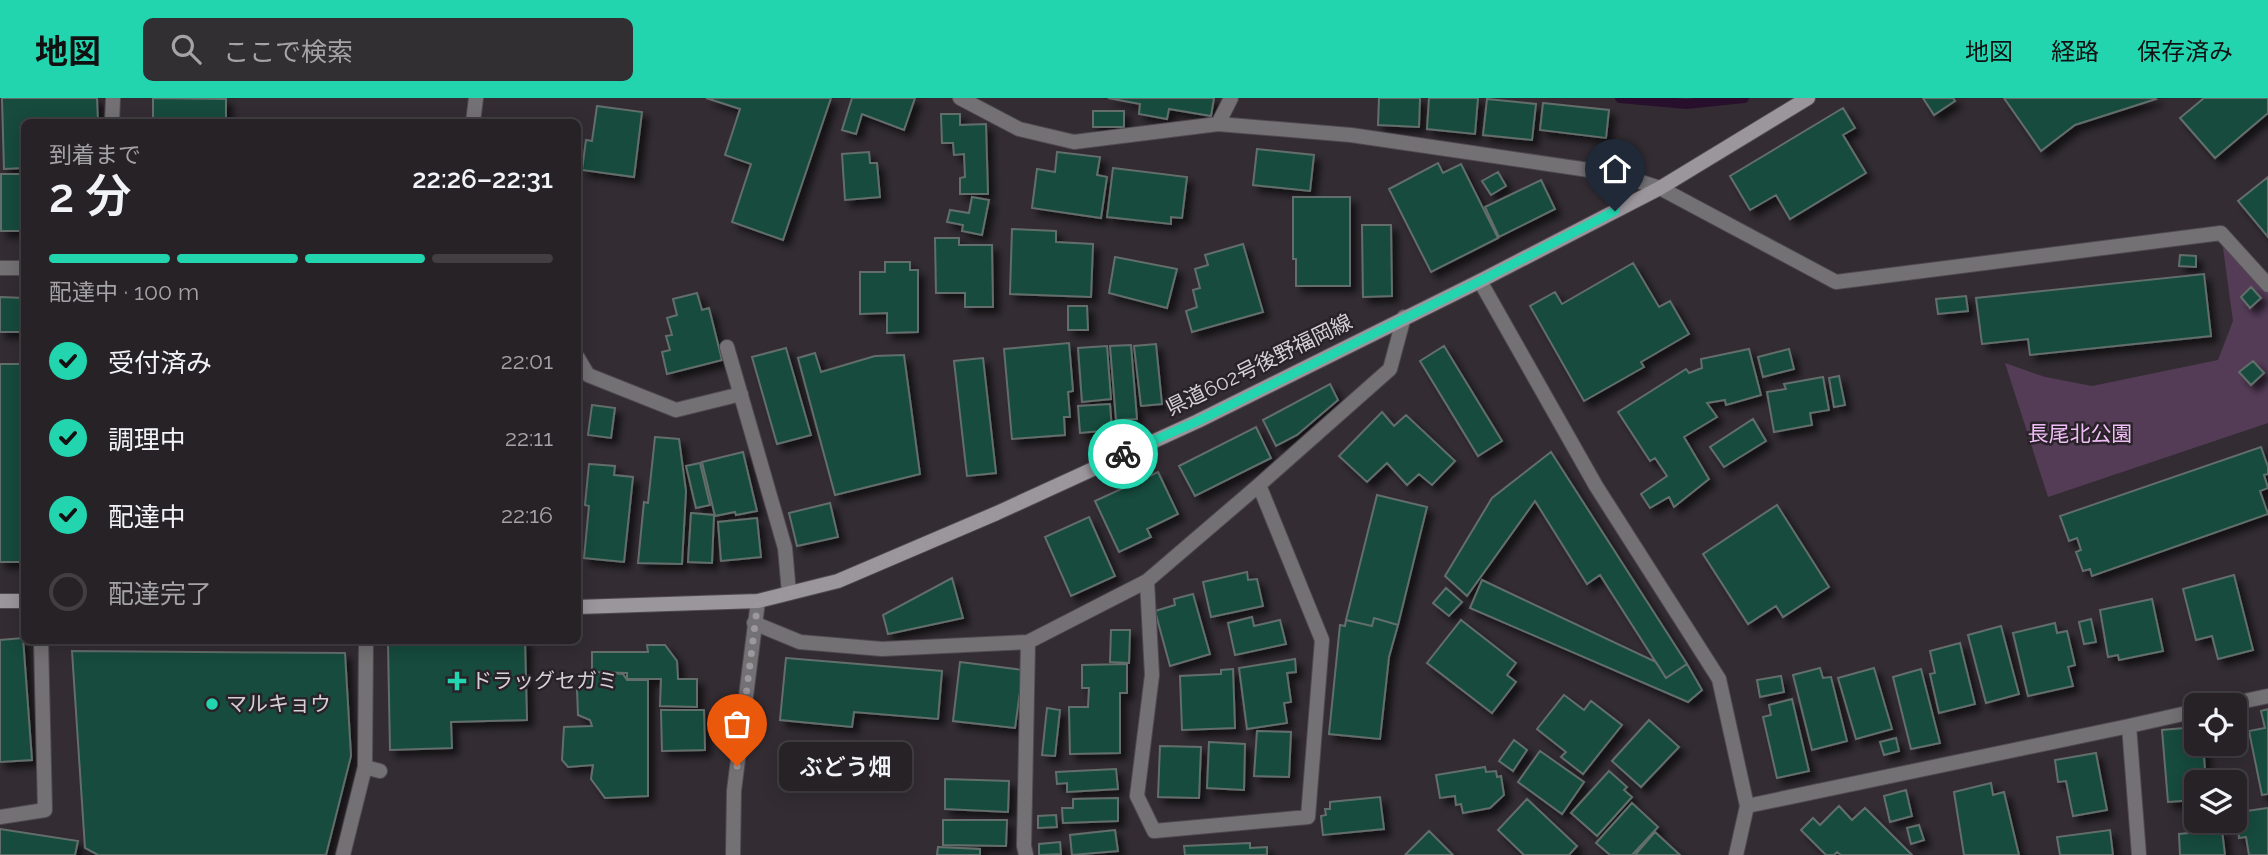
<!DOCTYPE html>
<html lang="ja">
<meta charset="utf-8">
<style>
:root{--surface:#262226;--page:#322f32;--text:#f1f3f6;--muted:#a4a4a7;--line:#423f43;--accent:#23d5af}
body{margin:0;font-family:Raleway,"Noto Sans JP",sans-serif;background:var(--page);color:var(--text);height:100vh;display:flex;flex-direction:column;font-size:26px;white-space:nowrap}
*{box-sizing:border-box;margin:0}
p{font-size:23px;color:var(--muted)}
.icon{flex:none;width:38px;height:38px;fill:none;stroke:currentColor;stroke-width:2;stroke-linecap:round;stroke-linejoin:round}
.map{position:relative;flex:1;overflow:hidden}
.sheet{position:absolute;left:21px;top:21px;width:560px;height:525px;display:flex;flex-direction:column;background:var(--surface);border-radius:10px;box-shadow:0 4px 18px #0003,0 0 0 2px var(--line)}
.sheet>*{flex:none}
.fabs{position:absolute;left:2184px;top:595px;display:grid;gap:14px}
.fabs a{display:grid;place-items:center;width:63px;height:63px;border-radius:10px;background:var(--surface);box-shadow:0 4px 18px #0003,0 0 0 2px var(--line);font-size:35px}
.pin{position:absolute;display:grid;place-items:center;width:60px;height:60px;color:#fff;margin:-72px -30px;border-radius:50% 50% 50% 0;rotate:-45deg;box-shadow:0 0 7px #0007}
.pin .icon{rotate:45deg}
.courier{position:absolute;display:grid;place-items:center;width:70px;height:70px;margin:-35px;border:5px solid #23d5af;border-radius:50%;background:#fff;color:#222;box-shadow:0 2px 9px #0007}
.bubble{position:absolute;height:49px;border-radius:10px;background:var(--surface);box-shadow:0 4px 18px #0003,0 0 0 2px var(--line);font-size:23px;font-weight:600;line-height:49px;text-align:center}
.head em{font-style:normal;font-weight:600}
.head div{display:flex;flex-direction:column-reverse}
.head{display:flex;align-items:center;justify-content:space-between;height:119px;padding:0 28px}
h1{font-size:46px;font-weight:600;line-height:52px}
.bar{display:grid;grid-template-columns:repeat(4,1fr);gap:10px 7px;align-content:center;height:84px;padding:0 28px}
.bar i{height:9px;border-radius:5px;background:var(--line)}
.bar .current{background:var(--accent)}
.bar p{grid-column:span 4}
ol{padding:0 28px;list-style:none}
li{display:flex;align-items:center;gap:21px;height:77px}
li p{margin-inline-start:auto}
li .icon{padding:7px;border-radius:50%;background:var(--accent);color:#111;stroke-width:4}
li:last-child{color:var(--muted)}
li i{width:38px;height:38px;border:4px solid var(--line);border-radius:50%}
header{display:flex;align-items:center;gap:42px;box-sizing:border-box;height:98px;padding:0 35px;background:var(--accent);color:#111}
header strong{font-size:33px}
nav{display:flex;gap:38px;margin-inline-start:auto;font-size:24px}
.search{width:490px;height:63px;background:var(--page);display:flex;align-items:center;gap:18px;box-sizing:border-box;padding:0 24px;border-radius:10px;color:var(--muted);font-size:26px}
.map>svg:first-child{display:block}
.green{fill:#543c57}
.lines{fill:none;stroke-linecap:round;stroke-linejoin:round}
.stream{stroke:#280f2c;stroke-width:10}
.building{fill:#124c3e;stroke:#636e6a;stroke-width:2;filter:url(#shadow)}
.service-casing{stroke:#504a50;stroke-width:16}
.minor-casing{stroke:#504a50;stroke-width:16}
.tertiary-casing{stroke:#504a50;stroke-width:16}
.secondary-casing{stroke:#504a50;stroke-width:16}
.service{stroke:#747175;stroke-width:14}
.minor{stroke:#747175;stroke-width:14}
.tertiary{stroke:#747175;stroke-width:14}
.secondary{stroke:#9b969c;stroke-width:14}
.done{stroke:#9c979c;stroke-width:7;stroke-dasharray:0 12.6}
.route{stroke:#23d5af;stroke-width:9}
.poi-dot{fill:#23d5af;stroke:#292329;stroke-width:2.5}
.labels{text-anchor:middle;stroke-width:5;stroke-linejoin:round;paint-order:stroke}
.street-label{font-size:21px;fill:#d4d0d5;stroke:#292329}
.park-label{font-size:21px;fill:#f0bef6;stroke:#292329}
.poi-label{font-size:21px;fill:#d4d0d5;stroke:#292329;text-anchor:start}
</style>
<header>
<strong>地図</strong>
<div class="search"><svg class="icon" aria-label="search" viewBox="0 0 24 24"><circle cx="10" cy="10" r="6"/><path d="M15 15l6 6"/></svg>ここで検索</div>
<nav><a>地図</a><a>経路</a><a>保存済み</a></nav>
</header>
<div class="map">
<svg width="2268" height="757" viewBox="0 0 2268 757">
<defs>
<filter id="shadow"><feDropShadow dx="6" dy="6" stdDeviation="3.5" flood-color="#0009"/></filter>
</defs>
<rect width="100%" height="100%" fill="#332d33"/>
<path class="green" d="M2221,135L2268,188V325L2048,399L2005,265L2045,279L2092,288L2218,262L2233,223Z"/>
<g class="lines">
<path class="stream" d="M1620,0L1686,6L1744,0"/>
</g>
<path class="building" d="M2,0H97L98,24H24V70L4,71Z
M153,0L226,1V24H153Z
M706,0H831L783,142L732,124L751,66L725,57L740,11Z
M852,0H915L904,32L862,16L856,36L842,32Z
M1108,0H1214L1211,18L1169,11L1167,21L1139,16L1140,6Z
M1379,0H1420L1419,29L1378,27Z
M1429,0H1478L1475,36L1427,31Z
M1923,0H1953L1955,3L1934,17Z
M2004,0H2155L2156,1L2075,27L2041,53Z
M2204,0H2268V15L2215,60L2180,20Z
M1487,1L1536,6L1532,42L1483,37Z
M1543,5L1609,12L1606,40L1540,32Z
M597,8L642,14L634,79L582,72L586,42L592,43Z
M1843,10L1855,30L1843,37L1866,75L1790,121L1776,97L1750,112L1730,78Z
M1093,13H1124V29H1093Z
M941,16H960V27L986,26L988,96H960V80L965,79L964,56L954,57L953,45H942Z
M1257,51L1314,57L1310,93L1253,87Z
M869,54L870,65H877L880,99L845,102L842,56Z
M1057,54L1100,59L1097,77L1107,79L1101,120L1032,110L1037,71L1055,74Z
M1438,65L1443,75L1461,66L1498,140L1431,174L1389,91Z
M1113,70L1187,79L1182,120L1171,119V126L1107,119Z
M1498,74L1506,88L1491,97L1482,83Z
M1,76H24V133H1Z
M2268,79V139L2238,103Z
M1541,82L1555,111L1499,139L1485,109Z
M972,99L989,102L982,137L962,133L963,127L947,124L950,112L969,115Z
M1293,99H1350V188H1296V161H1293Z
M1362,127H1391L1392,198L1363,199Z
M1012,131L1056,133V144L1093,146L1091,199L1010,196Z
M935,140H959V147H992L993,209H965V195H936Z
M1243,146L1263,214L1192,234L1186,213L1197,209L1193,192L1200,190L1195,171L1208,167L1205,157Z
M2180,157L2196,158V169L2179,168Z
M1115,159L1177,171L1167,210L1109,195Z
M885,164H910V172H918V234L887,235V215L860,216V174H885Z
M1633,165L1659,209L1670,203L1689,236L1641,264L1644,269L1584,303L1530,208L1555,194L1562,206Z
M2204,176L2211,238L2030,257L2028,241L1982,246L1976,200Z
M2251,189L2261,200L2250,210L2241,199Z
M697,195L702,212L709,210L722,262L667,276L662,254L670,252L666,238L672,237L667,220L677,217L673,201Z
M1966,198L1968,213L1938,216L1936,201Z
M0,199L24,200V234H0Z
M1068,208H1087L1088,232H1068Z
M1069,245L1073,293L1068,294L1070,319H1064L1065,337L1012,341L1004,251Z
M1156,246L1162,306L1141,308L1134,248Z
M1131,247L1137,321L1116,322L1110,248Z
M1107,248L1111,301L1082,304L1078,250Z
M1444,248L1502,343L1478,358L1420,263Z
M786,250L811,337L777,346L752,259Z
M1749,251L1761,297L1726,307L1725,302L1707,305L1717,319L1684,339L1709,381L1674,409L1669,399L1650,410L1641,396L1667,378L1655,360L1650,363L1618,314L1686,271L1689,275L1702,270L1701,261Z
M1789,251L1794,271L1763,279L1758,259Z
M815,255L821,274L875,258L904,257L920,376L835,397L798,260Z
M983,260L996,375L967,378L954,263Z
M2253,263L2264,275L2251,287L2239,274Z
M0,266H24V464H0Z
M1839,278L1845,307L1834,309L1829,280Z
M1823,279L1829,312L1810,315L1812,327L1774,334L1767,294L1786,291L1784,286Z
M1330,286L1338,302L1297,337L1276,348L1263,322Z
M1110,306L1112,332L1080,335L1078,308Z
M592,307L615,310L611,340L588,337Z
M1382,314L1394,328L1406,317L1455,363L1432,387L1419,376L1407,387L1387,365L1367,384L1339,358Z
M1753,321L1766,343L1724,369L1710,349Z
M1256,329L1271,360L1195,398L1179,368Z
M655,339L679,341L686,393L682,466L638,465L644,404L648,405Z
M2261,349L2268,369V376L2264,377L2268,390L2260,393L2268,416L2092,478L2090,471L2083,473L2076,454L2081,452L2077,440L2069,443L2060,418Z
M743,354L757,413L736,417L735,414L715,418L702,364Z
M1551,354L1687,566L1666,580L1600,477L1587,486L1535,403L1467,498L1445,478L1492,400Z
M700,365L710,407L696,410L686,368Z
M589,366L615,368L614,377L633,379L624,464L584,460L589,408L585,407Z
M1158,374L1178,416L1147,431L1151,439L1119,454L1095,403Z
M1377,397L1427,409L1398,527L1374,520L1372,528L1346,522Z
M830,405L838,439L797,448L789,415Z
M1777,407L1829,489L1783,519L1776,508L1748,526L1703,456Z
M691,415L714,417L712,465L688,464Z
M1089,419L1115,478L1071,498L1045,439Z
M757,420L761,459L721,463L718,424Z
M1247,474L1248,482L1257,481L1263,508L1211,519L1203,484Z
M2234,477L2253,552L2218,561L2212,538L2196,542L2183,491Z
M952,480L963,520L888,536L883,517Z
M1482,482L1656,564L1666,580L1687,566L1702,592L1688,604L1470,510Z
M1446,490L1462,504L1449,518L1433,505Z
M1193,496L1210,556L1170,568L1155,513L1175,507L1174,501Z
M2152,501L2163,553L2119,562L2118,557L2108,559L2100,512Z
M1252,519L1254,528L1280,522L1286,546L1235,557L1228,525Z
M1374,520L1398,527L1389,559L1380,641L1329,636L1340,527L1345,528L1346,522L1372,528Z
M2091,521L2096,544L2084,546L2079,524Z
M1461,522L1516,565L1507,577L1516,584L1492,615L1427,565Z
M2055,525L2057,535L2067,533L2075,567L2068,569L2073,588L2028,598L2013,535Z
M2001,528L2019,596L1986,605L1968,537Z
M1111,532H1130L1129,565L1110,564Z
M23,540L32,662L0,664V542Z
M525,542L527,622L451,624L452,650L390,652L388,545Z
M1960,545L1975,606L1939,615L1930,576L1935,575L1930,553Z
M647,547H665L677,563L678,581H697V609L660,608L661,581H627V575L592,574V554H648Z
M72,553L345,555L351,658L326,757H98L85,750Z
M786,560L942,573L938,621L854,614L852,629L780,622Z
M1295,561L1296,574L1287,575L1291,604L1284,605L1287,625L1247,631L1239,570Z
M960,564L1023,572L1015,630L953,623Z
M1127,566V595H1120V655L1070,656L1069,609H1088L1089,590H1082V567Z
M1820,570L1823,580L1831,579L1847,643L1812,652L1793,577Z
M1874,570L1892,631L1856,641L1838,580Z
M1233,571L1235,630L1182,632L1180,578L1221,576V572Z
M1921,571L1940,645L1911,651L1893,579Z
M595,574L623,576L627,582H648V698L605,700L591,681L593,667L568,669L562,662L564,629L592,628L590,622L578,617L577,591Z
M1781,578L1784,594L1760,599L1757,582Z
M1564,597L1584,612L1591,603L1622,627L1583,676L1561,659L1566,654L1537,631Z
M1792,601L1809,673L1777,680L1763,619L1771,617L1769,607Z
M1047,610L1060,612L1055,658L1042,657Z
M2268,611V696L2262,697L2249,633L2265,630L2261,613Z
M661,612H704L705,652L662,653Z
M1649,622L1679,649L1641,689L1612,663Z
M2196,629V646H2203L2206,684H2196V702L2168,704L2162,632Z
M1257,633L1291,634L1289,679L1254,678Z
M1896,640L1899,653L1884,657L1880,644Z
M1514,642L1527,652L1513,673L1499,663Z
M1209,644L1245,646L1244,692L1207,690Z
M1160,648L1201,649L1199,700L1158,699Z
M1540,653L1584,684L1562,716L1518,684Z
M2096,655L2107,712L2073,718L2066,683L2058,684L2055,662Z
M1485,669L1486,674L1496,673L1497,679L1501,678L1504,697L1490,710L1463,715L1461,706L1456,707L1455,698L1440,700L1436,677Z
M1116,671L1118,691L1067,694V685L1057,686L1056,674Z
M1609,673L1627,689L1624,692L1632,699L1597,738L1571,715Z
M945,681L1009,683L1008,714L945,711Z
M1991,685L1993,697L2004,694L2019,757H1964L1954,694Z
M1906,692L1912,718L1890,724L1884,698Z
M1380,699L1384,731L1323,737L1321,718L1326,717L1325,711H1330V704Z
M1118,700V723L1063,725L1062,710H1073V701Z
M1527,701L1577,748L1569,757H1524L1498,732Z
M1632,705L1658,729L1632,757H1610L1596,745Z
M1839,708L1852,722L1865,710L1912,757H1841L1837,754L1834,757H1826L1801,732L1813,720L1820,727Z
M2268,710V757H2249L2246,739L2239,740L2237,718L2247,717L2246,713Z
M1056,717L1057,729L1038,730V718Z
M943,722H1007L1006,748L943,747Z
M1919,727L1924,742L1911,746L1907,730Z
M0,731L78,743L75,757H0Z
M1115,732L1118,753L1072,757L1070,737Z
M2110,732L2113,757H2060L2057,739Z
M2222,732L2225,757H2180L2179,736Z
M1429,733L1453,757H1405Z
M1655,734L1680,757H1635Z
M1060,744L1061,756L1039,757V746Z
M1250,745V750L1267,749V757H1185L1184,748Z
M938,749L980,751V757H937Z"/>
<g class="lines">
<g class="service-casing">
<path id="service" d="M365,669L380,673
M0,719L45,712L41,542"/>
</g>
<g class="minor-casing">
<path id="minor" d="M960,0L1019,31L1074,44L1218,26L1231,0
M112,24L113,0
M473,24L476,0
M1218,26L1351,37L1616,76L1660,90L1836,184L2221,135L2268,187
M0,170H24
M1480,183L1596,388L1719,581L1747,708L1736,757
M727,249L785,450L789,495
M578,260L588,277L676,312L741,296
M1147,483L1152,577L1137,698L1154,733L1308,719L1322,542L1259,387
M754,525L800,544L882,551L1028,544L1024,748L1026,757
M1028,544L1147,483L1259,387L1390,271L1404,219
M2225,607L2268,598
M1747,708L2129,628
M343,757L365,669L366,542
M2139,757L2129,628L2196,613"/>
</g>
<g class="tertiary-casing">
<path id="tertiary" d="M733,757L734,693L758,503"/>
</g>
<g class="secondary-casing">
<path id="secondary" d="M0,503H24
M578,509L758,503L838,483L997,415L1198,323L1480,183L1660,90L1808,0"/>
</g>
<use href="#service" class="service"/>
<use href="#minor" class="minor"/>
<use href="#tertiary" class="tertiary"/>
<use href="#secondary" class="secondary"/>
</g>
<g class="lines">
<path class="done" d="M737,668L758,503L838,482L997,415L1123,356"/>
<path class="route" d="M1123,356L1198,323L1480,183L1615,113"/>
</g>
<g class="poi-dot">
<path d="M453.5 572.5h7v7h7v7h-7v7h-7v-7h-7v-7h7z"/>
<circle cx="212" cy="606" r="7"/>
</g>
<g class="labels">
<g class="street-label">
<text transform="translate(1259 267) rotate(-26)" y="7">県道602号後野福岡線</text>
</g>
<g class="park-label">
<text x="2080" y="343">長尾北公園</text>
</g>
<g class="poi-label">
<text x="471" y="590">ドラッグセガミ</text>
<text x="226" y="613">マルキョウ</text>
</g>
</g>
</svg>
<div class="fabs">
<a><svg class="icon" aria-label="locate" viewBox="0 0 24 24"><circle cx="12" cy="12" r="6"/><path d="M12 2v4M12 18v4M2 12h4M18 12h4"/></svg></a>
<a><svg class="icon" aria-label="layers" viewBox="0 0 24 24"><path d="M12 4l9 5-9 5-9-5zM3 14l9 5 9-5"/></svg></a>
</div>
<div class="pin" style="left:737px;top:668px;background:#ea580c"><svg class="icon" aria-label="bag" viewBox="0 0 24 24"><path d="M5 8h14l-1 12H6zM9 8a3 3 0 0 1 6 0"/></svg></div>
<div class="pin" style="left:1615px;top:113px;background:#1f2937"><svg class="icon" aria-label="home" viewBox="0 0 24 24"><path d="M3 11l9-7 9 7M6 9v11h12V9"/></svg></div>
<div class="courier" style="left:1123px;top:356px"><svg class="icon" aria-label="bike" viewBox="0 0 24 24"><circle cx="6" cy="16" r="4"/><circle cx="18" cy="16" r="4"/><path d="M6 16l4-8h5l3 8M10 8l3 8H6M13 5h3"/></svg></div>
<div class="bubble" style="left:779px;top:644px;width:133px">ぶどう畑</div>
<section class="sheet">
<div class="head"><div><h1>2 分</h1><p>到着まで</p></div><em>22:26–22:31</em></div>
<div class="bar"><i class="current"></i><i class="current"></i><i class="current"></i><i></i><p>配達中 · 100 m</p></div>
<ol>
<li><svg class="icon" aria-label="check" viewBox="0 0 24 24"><path d="M5 12l5 5 9-10"/></svg>受付済み<p>22:01</p></li>
<li><svg class="icon" aria-label="check" viewBox="0 0 24 24"><path d="M5 12l5 5 9-10"/></svg>調理中<p>22:11</p></li>
<li><svg class="icon" aria-label="check" viewBox="0 0 24 24"><path d="M5 12l5 5 9-10"/></svg>配達中<p>22:16</p></li>
<li><i></i>配達完了</li>
</ol>
</section>
</div>
